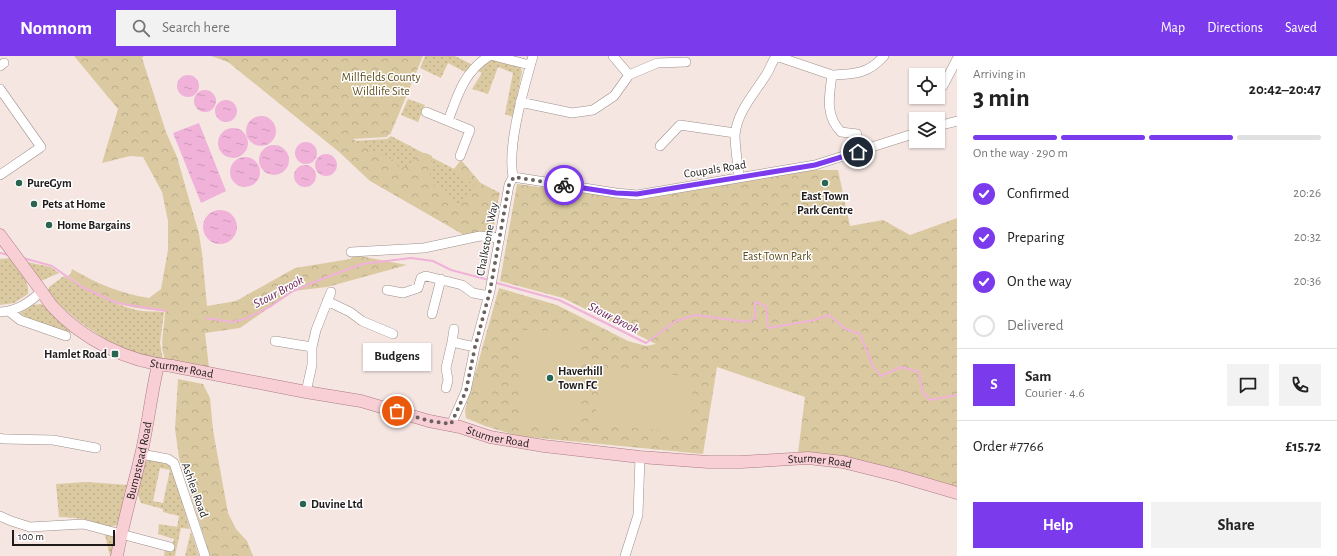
<!DOCTYPE html>
<meta charset="utf-8">
<style>
:root{--surface:#fff;--page:#f2f2f2;--text:#222;--muted:#767676;--line:#e0e0e0;--accent:#7c3aed}
body{margin:0;font-family:"Alegreya Sans",sans-serif;background:var(--page);color:var(--text);height:100vh;display:flex;flex-direction:column;font-size:15px;white-space:nowrap}
*{box-sizing:border-box;margin:0}
p{font-size:13px;color:var(--muted)}
.icon{flex:none;width:22px;height:22px;fill:none;stroke:currentColor;stroke-width:2;stroke-linecap:round;stroke-linejoin:round}
.map{position:relative;flex:1;overflow:hidden}
.drawer{display:flex;flex-direction:column;background:var(--surface);width:380px}
.drawer>*{flex:none}
.buttons{position:absolute;left:909px;top:12px;display:grid;gap:8px}
.buttons a{display:grid;place-items:center;width:36px;height:36px;border-radius:0px;background:var(--surface);box-shadow:0 1px 3px #0004;font-size:20px}
.scale{position:absolute;left:12px;bottom:10px;width:103px;box-sizing:border-box;padding-left:4px;border:2px solid #201b1a;border-top:0;font-size:11px;line-height:14px;white-space:nowrap;color:#201b1a;-webkit-text-stroke:3px #fff;paint-order:stroke}
.pin{position:absolute;display:grid;place-items:center;width:34px;height:34px;color:#fff;margin:-17px;border:2px solid #fff;border-radius:50%;box-shadow:0 1px 4px #0007}
.courier{position:absolute;display:grid;place-items:center;width:40px;height:40px;margin:-20px;border:3px solid #7c3aed;border-radius:50%;background:#fff;color:#222;box-shadow:0 1px 5px #0007}
.bubble{position:absolute;height:28px;border-radius:0px;background:var(--surface);box-shadow:0 1px 3px #0004;font-size:13px;font-weight:700;line-height:28px;text-align:center}
.head em{font-style:normal;font-weight:700}
.head div{display:flex;flex-direction:column-reverse}
.head{display:flex;align-items:center;justify-content:space-between;height:68px;padding:0 16px}
h1{font-size:26px;font-weight:700;line-height:30px}
.bar{display:grid;grid-template-columns:repeat(4,1fr);gap:6px 4px;align-content:center;height:48px;padding:0 16px}
.bar i{height:5px;border-radius:3px;background:var(--line)}
.bar .active{background:var(--accent)}
.bar p{grid-column:span 4}
.line{display:flex;align-items:center;gap:10px;padding:0 16px;border-top:1px solid var(--line)}
.line div{flex:1}
.round{display:grid;place-items:center;flex:none;width:42px;height:42px;border-radius:0px;background:var(--page)}
ol{padding:0 16px;list-style:none}
li{display:flex;align-items:center;gap:12px;height:44px}
li p{margin-inline-start:auto}
li .icon{padding:4px;border-radius:50%;background:var(--accent);color:#fff;stroke-width:4}
li:last-child{color:var(--muted)}
li i{width:22px;height:22px;border:2px solid var(--line);border-radius:50%}
.cta{display:flex;gap:8px;margin-top:auto;padding:8px 16px}
.cta a{flex:1;height:46px;border-radius:0px;background:var(--accent);color:#fff;font-size:16px;font-weight:700;line-height:46px;text-align:center}
.cta a+a{background:var(--page);color:var(--text)}
header{display:flex;align-items:center;gap:24px;box-sizing:border-box;height:56px;padding:0 20px;background:var(--accent);color:#fff}
header strong{font-size:19px}
nav{display:flex;gap:22px;margin-inline-start:auto;font-size:14px}
.search{width:280px;height:36px;background:var(--page);display:flex;align-items:center;gap:10px;box-sizing:border-box;padding:0 14px;border-radius:0px;color:var(--muted);font-size:15px}
main{display:flex;flex:1;min-height:0}
.map>svg:first-child{display:block}
.grass{fill:url(#grass-dots);fill-rule:evenodd}
.forest{fill:url(#forest-crowns)}
.pitch{fill:#dbcaa1}
.water{fill:url(#water-ripples)}
.lines{fill:none;stroke-linecap:round;stroke-linejoin:round}
.stream{stroke:#f0b2d9;stroke-width:2}
.minor-casing{stroke:#9d8f8b;stroke-width:10}
.major-casing{stroke:#aa7b83;stroke-width:13}
.minor{stroke:#fff;stroke-width:9}
.major{stroke:#f9cfd6;stroke-width:12}
.done{stroke:#6b6260;stroke-width:4;stroke-dasharray:0 7.2}
.route{stroke:#7c3aed;stroke-width:5}
.poi-dot{fill:#296550;stroke:#fff;stroke-width:1.5}
.labels{text-anchor:middle;stroke-width:3;stroke-linejoin:round;paint-order:stroke}
.park-label{font-size:12px;fill:#604d1c;stroke:#fff}
.street-label{font-size:12px;fill:#201b1a;stroke:#fff}
.poi-label{font-size:12px;font-weight:bold;fill:#201b1a;stroke:#fff;text-anchor:start}
.water-label{font-size:13px;font-style:italic;fill:#6f295a;stroke:#fff}
</style>
<header>
<strong>Nomnom</strong>
<div class="search"><svg class="icon" aria-label="search" viewBox="0 0 24 24"><circle cx="10" cy="10" r="6"/><path d="M15 15l6 6"/></svg>Search here</div>
<nav><a>Map</a><a>Directions</a><a>Saved</a></nav>
</header>
<main>
<div class="map">
<svg width="957" height="500" viewBox="0 0 957 500">
<defs>
<pattern id="grass-dots" width="8" height="8" patternUnits="userSpaceOnUse"><rect width="8" height="8" fill="#dbcaa1"/><path d="M2 2h.1M6 6h.1" fill="none" stroke="#bcad8a" stroke-width="1.8" stroke-linecap="round"/></pattern>
<pattern id="forest-crowns" width="20" height="18" patternUnits="userSpaceOnUse"><rect width="20" height="18" fill="#dbcaa1"/><path d="M2 6a3 3 0 1 1 6 0M12 15a3 3 0 1 1 6 0" fill="none" stroke="#bcad8a"/></pattern>
<pattern id="water-ripples" width="26" height="14" patternUnits="userSpaceOnUse"><rect width="26" height="14" fill="#f0b2d9"/><path d="M2 4q2-2 4 0t4 0M15 11q2-2 4 0t4 0" fill="none" stroke="#ce98ba"/></pattern>
</defs>
<rect width="100%" height="100%" fill="#f5e6e2"/>
<path class="grass" d="M425,0H455L473,9L467,17L448,7L441,22L420,12Z
M494,4L519,9L522,15L513,61L505,58L513,17L498,11L488,38L472,33L482,17L476,14L490,5Z
M408,43L425,49L418,66L401,59Z
M391,80L500,137L495,159L475,167L352,85L387,83Z
M11,202C18,212 30,225 28,238L14,247L0,249V203Z
M27,206L51,211L59,217L41,225Z
M64,220C87,234 110,247 136,254C145,256 155,255 164,256L160,287L163,304C128,299 96,280 69,257C62,251 53,243 48,234L49,231Z
M41,248L48,252L73,277L27,263L20,257L33,249Z
M151,403L169,409L172,411L190,473L181,472L175,500H164L165,493L171,495L174,483L158,478L159,468L177,471L179,460L163,456V453L141,447L137,437L146,405ZM160,412L170,414L163,447L153,445Z
M87,426L128,429L117,469C108,473 97,467 87,464C78,462 68,461 59,461L56,428Z
M104,475L110,477L115,484L111,500H110Z
M191,475L199,500H185Z"/>
<path class="forest" d="M74,0H144L142,2L166,76L177,101L199,178L202,197L207,250L236,245L295,212L350,203L354,199L407,209L327,231L293,235L240,272L205,277L209,312L166,305C158,289 165,272 165,255C145,254 124,251 105,243C91,237 80,228 68,220L71,217L72,213C98,228 119,237 149,242L161,233L168,194V165L162,136L143,101L130,100L102,107L118,53Z
M211,0H423L390,79L389,78L387,81L353,83L369,94L379,96L395,105L399,112L407,111L418,97H426L432,100C432,111 427,120 434,130C455,135 446,140 458,151L475,135L473,128L453,114L461,104L485,132L498,138L493,178L464,179L370,125L339,96L228,6Z
M812,114H838L850,170L883,164L910,179L957,162V437L798,397L805,341L717,311L703,398L518,380L485,370L466,362L465,354L499,232L557,249L628,285L646,290L656,288L563,242L500,225L517,128L637,144Z
M178,323L203,328L210,342L213,374L228,457L236,473L247,485L253,500H210L179,402L175,373Z"/>
<path class="pitch" d="M522,274L578,275V369H521Z
M601,312L694,321L689,377L595,368Z
M483,320L496,323L491,343L478,340Z"/>
<path class="water" d="M177 30a11 11 0 1 1 22 0a11 11 0 1 1-22 0Z
M194 45a11 11 0 1 1 22 0a11 11 0 1 1-22 0Z
M215 55a11 11 0 1 1 22 0a11 11 0 1 1-22 0Z
M246 75a15 15 0 1 1 30 0a15 15 0 1 1-30 0Z
M199,67L226,135L201,147L173,77Z
M218 87a15 15 0 1 1 30 0a15 15 0 1 1-30 0Z
M295 97a11 11 0 1 1 22 0a11 11 0 1 1-22 0Z
M259 104a15 15 0 1 1 30 0a15 15 0 1 1-30 0Z
M315 109a11 11 0 1 1 22 0a11 11 0 1 1-22 0Z
M230 116a15 15 0 1 1 30 0a15 15 0 1 1-30 0Z
M294 120a11 11 0 1 1 22 0a11 11 0 1 1-22 0Z
M203 171a17 17 0 1 1 34 0a17 17 0 1 1-34 0Z"/>
<g class="lines">
<path class="stream" d="M0,197L9,199
M23,202L52,210L82,231L117,247L166,255
M493,226L559,244L646,287L676,265L695,259L748,266L755,262V246L766,250L768,272L815,264L829,259L844,272L860,278L873,310L881,320L901,311L919,316L922,335L930,344L957,339
M206,262L231,266L245,263L271,250L293,235L327,221L362,208L411,202L433,205L451,214L489,224"/>
<g class="minor-casing">
<path id="minor" d="M494,0L530,9
M613,0L629,19
M776,0L832,19C829,41 825,59 841,76L857,78
M0,10L4,7
M832,19C855,18 868,18 884,0
M943,30L957,3
M0,33L41,91L0,119
M520,46L572,57L593,54L614,40L629,19L657,7L686,6
M426,56L470,74L460,100
M448,65C458,38 464,16 489,0
M938,70L957,65
M660,90L680,69L735,77
M513,121L616,137L637,139L815,109L916,77
M739,122C738,107 735,93 735,79C737,56 754,38 766,19C770,13 772,6 776,0
M351,196L424,192L480,180L500,182
M387,234L403,237L418,232L421,222L426,220L462,229L473,237L489,240
M327,245L350,256L362,265L393,278
M0,256C17,255 29,247 42,235
M10,256L20,264L66,280
M432,258L441,223
M275,285L312,291
M452,286L454,273
M446,332L448,324L446,312L452,286L475,291
M306,336L312,309V291L316,274L331,236
M451,369L466,335L475,291L490,235L509,129L513,121C507,89 524,32 533,0
M0,382L4,383L53,384L96,392
M141,398L168,403L174,407L205,500
M0,460L11,465L30,471L83,468L170,491
M625,500L638,459L640,401"/>
</g>
<g class="major-casing">
<g id="major">
<path id="s1" d="M0,179C11,194 23,210 34,225C40,233 46,242 52,250C82,283 127,306 172,310L306,336L361,345L429,365L460,371L490,381L544,390L640,401L708,406H741L808,402L843,406L899,420L957,437"/>
<path id="s2" d="M117,500C123,466 133,433 141,399C148,369 151,339 158,309"/>
</g>
</g>
<use href="#minor" class="minor"/>
<use href="#major" class="major"/>
</g>
<g class="lines">
<path class="done" d="M397,355L429,365L451,368L466,335L475,291L490,235L509,129L514,121L564,129"/>
<path class="route" d="M564,129L616,137L637,138L815,109L858,96"/>
</g>
<g class="poi-dot">
<circle cx="19" cy="127" r="4"/>
<circle cx="825" cy="127" r="4"/>
<circle cx="34" cy="148" r="4"/>
<circle cx="49" cy="169" r="4"/>
<rect x="111" y="294" width="8" height="8" rx="2"/>
<circle cx="550" cy="322" r="4"/>
<circle cx="303" cy="448" r="4"/>
</g>
<g class="labels">
<g class="park-label">
<text x="381" y="25">Millfields County<tspan x="381" dy="14">Wildlife Site</tspan></text>
<text x="777" y="204">East Town Park</text>
</g>
<g class="street-label">
<text transform="translate(715 113) rotate(-9)" y="4">Coupals Road</text>
<text transform="translate(487 183) rotate(-79)" y="4">Chalkstone Way</text>
<text dy="4" stroke="none"><textPath href="#s1" startOffset="235">Sturmer Road</textPath></text>
<text dy="4" stroke="none"><textPath href="#s1" startOffset="559">Sturmer Road</textPath></text>
<text dy="4" stroke="none"><textPath href="#s2" startOffset="98">Bumpstead Road</textPath></text>
<text dy="4" stroke="none"><textPath href="#s1" startOffset="883">Sturmer Road</textPath></text>
<text transform="translate(195 434) rotate(70)" y="4">Ashlea Road</text>
</g>
<g class="poi-label">
<text x="27" y="131">PureGym</text>
<text x="825" y="144" text-anchor="middle">East Town<tspan x="825" dy="14">Park Centre</tspan></text>
<text x="42" y="152">Pets at Home</text>
<text x="57" y="173">Home Bargains</text>
<text x="107" y="302" text-anchor="end">Hamlet Road</text>
<text x="558" y="319">Haverhill<tspan x="558" dy="14">Town FC</tspan></text>
<text x="311" y="452">Duvine Ltd</text>
</g>
<g class="water-label">
<text transform="translate(278 235) rotate(-28)" y="5">Stour Brook</text>
<text transform="translate(614 261) rotate(27)" y="5">Stour Brook</text>
</g>
</g>
</svg>
<div class="buttons">
<a><svg class="icon" aria-label="locate" viewBox="0 0 24 24"><circle cx="12" cy="12" r="6"/><path d="M12 2v4M12 18v4M2 12h4M18 12h4"/></svg></a>
<a><svg class="icon" aria-label="layers" viewBox="0 0 24 24"><path d="M12 4l9 5-9 5-9-5zM3 14l9 5 9-5"/></svg></a>
</div>
<div class="scale">100 m</div>
<div class="pin" style="left:397px;top:355px;background:#ea580c"><svg class="icon" aria-label="bag" viewBox="0 0 24 24"><path d="M5 8h14l-1 12H6zM9 8a3 3 0 0 1 6 0"/></svg></div>
<div class="pin" style="left:858px;top:96px;background:#1f2937"><svg class="icon" aria-label="home" viewBox="0 0 24 24"><path d="M3 11l9-7 9 7M6 9v11h12V9"/></svg></div>
<div class="courier" style="left:564px;top:129px"><svg class="icon" aria-label="bike" viewBox="0 0 24 24"><circle cx="6" cy="16" r="4"/><circle cx="18" cy="16" r="4"/><path d="M6 16l4-8h5l3 8M10 8l3 8H6M13 5h3"/></svg></div>
<div class="bubble" style="left:363px;top:287px;width:68px">Budgens</div>
</div>
<section class="drawer">
<div class="head"><div><h1>3 min</h1><p>Arriving in</p></div><em>20:42–20:47</em></div>
<div class="bar"><i class="active"></i><i class="active"></i><i class="active"></i><i></i><p>On the way · 290 m</p></div>
<ol>
<li><svg class="icon" aria-label="check" viewBox="0 0 24 24"><path d="M5 12l5 5 9-10"/></svg>Confirmed<p>20:26</p></li>
<li><svg class="icon" aria-label="check" viewBox="0 0 24 24"><path d="M5 12l5 5 9-10"/></svg>Preparing<p>20:32</p></li>
<li><svg class="icon" aria-label="check" viewBox="0 0 24 24"><path d="M5 12l5 5 9-10"/></svg>On the way<p>20:36</p></li>
<li><i></i>Delivered</li>
</ol>
<div class="line" style="height:72px"><b class="round" style="background:var(--accent);color:#fff">S</b><div><b>Sam</b><p>Courier · 4.6</p></div><a class="round"><svg class="icon" aria-label="chat" viewBox="0 0 24 24"><path d="M4 5h16v11H9l-5 4z"/></svg></a><a class="round"><svg class="icon" aria-label="phone" viewBox="0 0 24 24"><path d="M5 4h4l2 5-3 2q2 4 5 5l2-3 5 2v4C11 20 4 13 5 4z"/></svg></a></div>
<div class="line" style="height:52px"><div>Order #7766</div><b>£15.72</b></div>
<div class="cta"><a>Help</a><a>Share</a></div>
</section>
</main>
